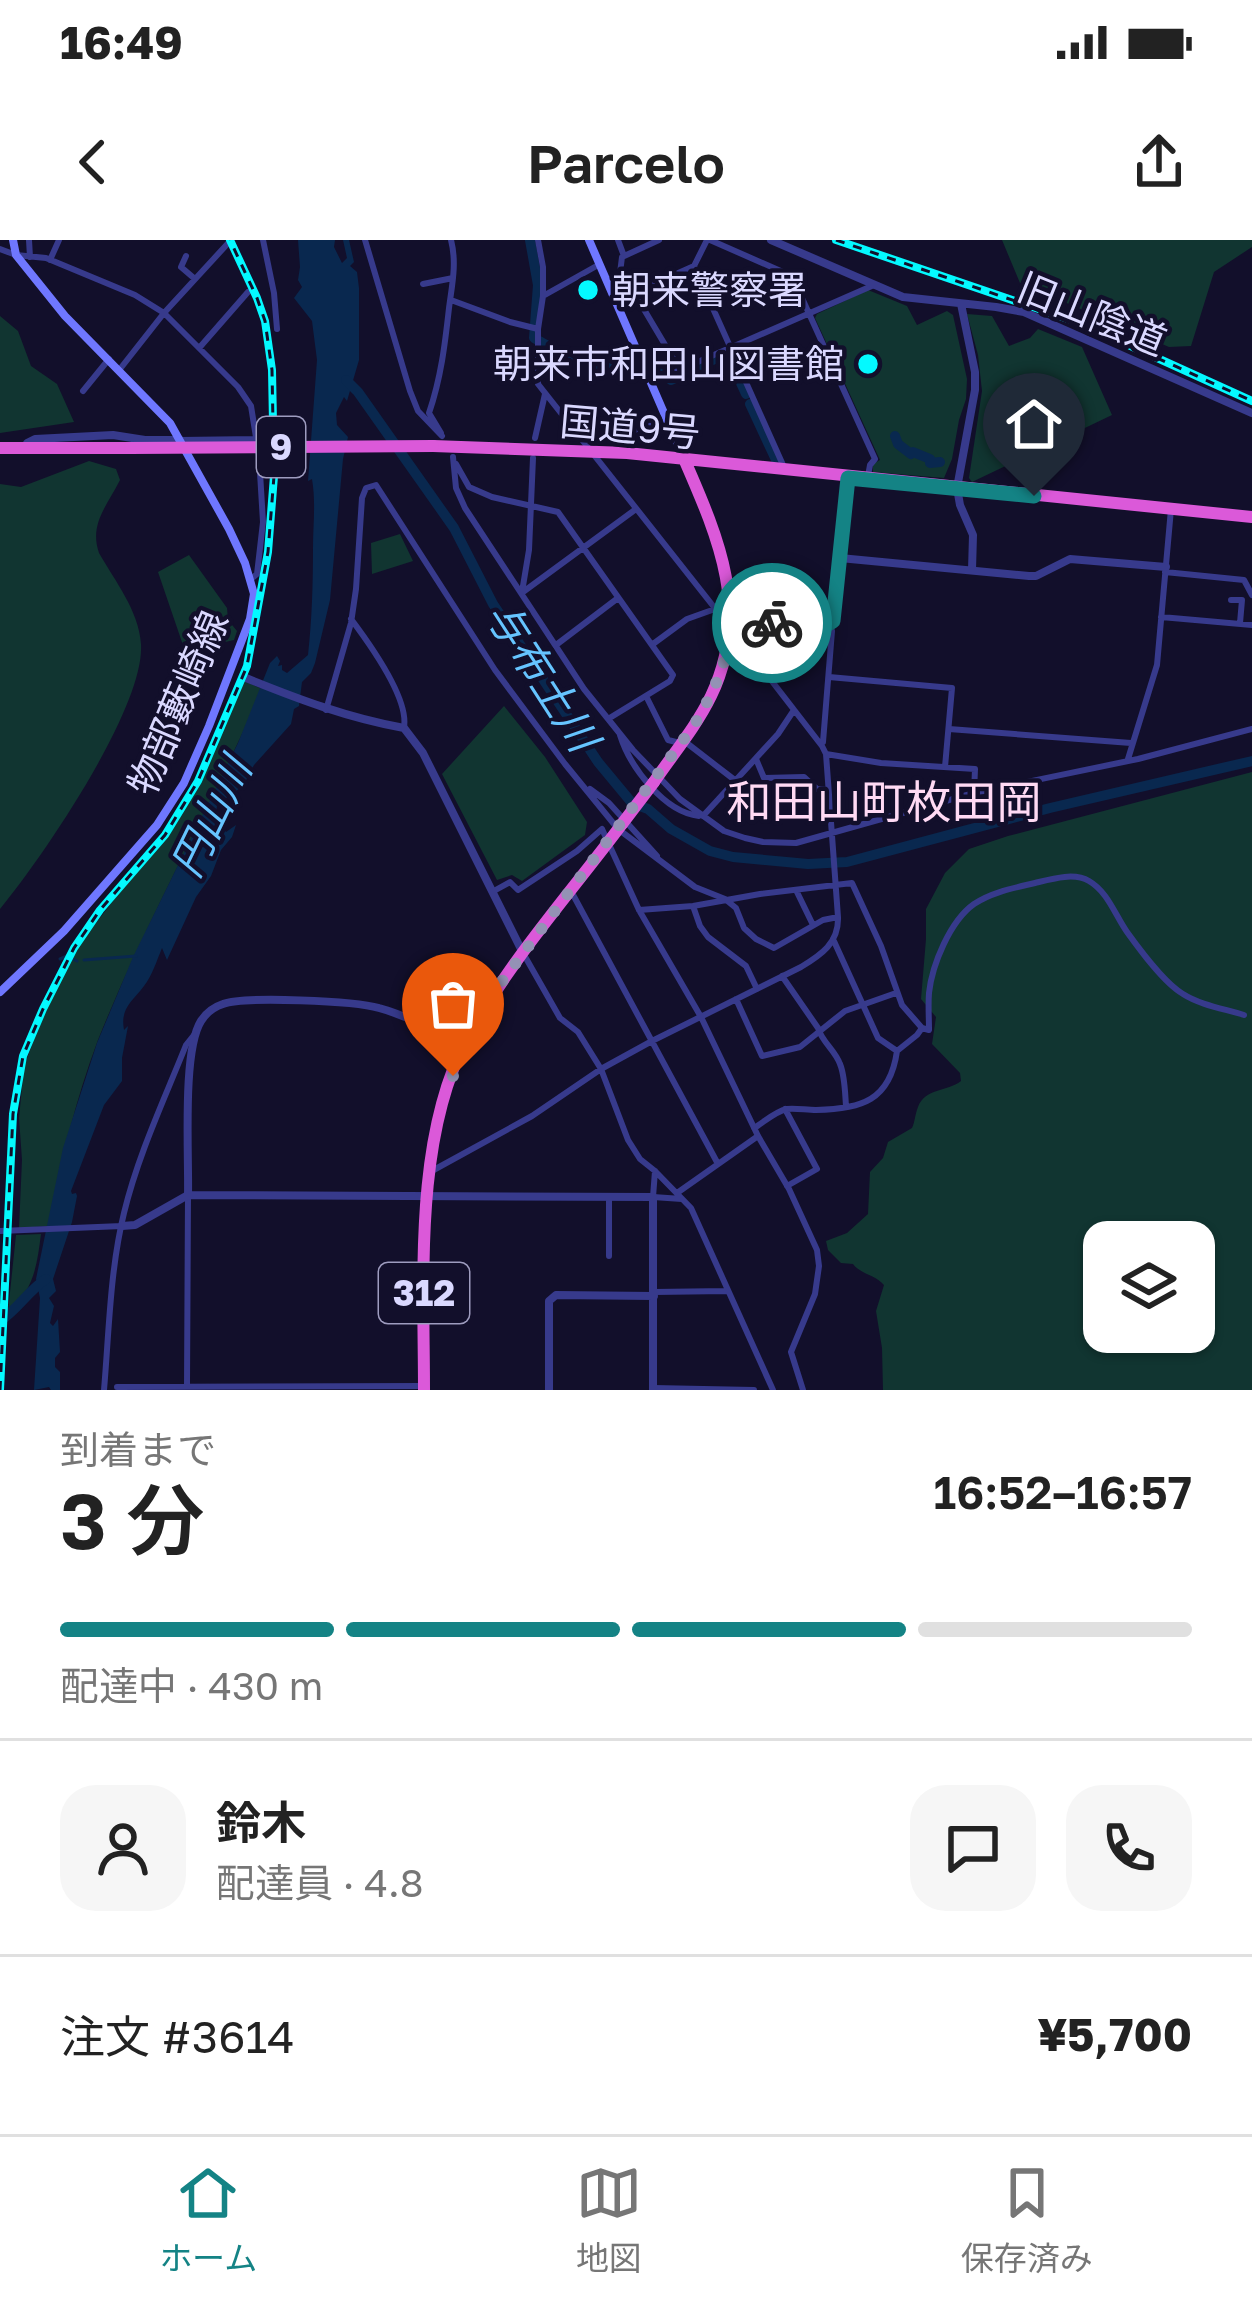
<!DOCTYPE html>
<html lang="ja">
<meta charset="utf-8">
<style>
:root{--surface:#fff;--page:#f6f6f6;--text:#222;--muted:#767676;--line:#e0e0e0;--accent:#148385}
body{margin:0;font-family:"Golos Text","Noto Sans JP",sans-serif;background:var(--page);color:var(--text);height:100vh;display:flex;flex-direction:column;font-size:45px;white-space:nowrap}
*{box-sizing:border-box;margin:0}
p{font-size:39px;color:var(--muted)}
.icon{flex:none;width:66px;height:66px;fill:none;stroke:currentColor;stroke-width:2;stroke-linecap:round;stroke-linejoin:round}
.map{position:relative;height:1150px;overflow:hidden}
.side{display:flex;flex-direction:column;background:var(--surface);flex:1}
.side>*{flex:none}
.fabs{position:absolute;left:1083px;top:981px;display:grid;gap:24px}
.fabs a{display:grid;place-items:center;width:132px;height:132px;border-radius:24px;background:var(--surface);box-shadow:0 3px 9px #0004;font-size:60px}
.pin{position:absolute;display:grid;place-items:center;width:102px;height:102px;color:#fff;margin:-123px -51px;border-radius:50% 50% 50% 0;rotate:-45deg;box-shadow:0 0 12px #0007}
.pin .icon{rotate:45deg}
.courier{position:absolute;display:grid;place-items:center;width:120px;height:120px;margin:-60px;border:9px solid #148385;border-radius:50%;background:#fff;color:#222;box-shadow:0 3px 15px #0007}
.head em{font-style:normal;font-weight:600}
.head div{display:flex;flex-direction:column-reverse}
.head{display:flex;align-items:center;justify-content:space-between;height:204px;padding:0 60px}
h1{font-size:78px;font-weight:600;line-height:90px}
.bar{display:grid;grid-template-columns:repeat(4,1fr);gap:18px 12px;align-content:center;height:144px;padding:0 60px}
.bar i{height:15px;border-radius:9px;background:var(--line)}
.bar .selected{background:var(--accent)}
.bar p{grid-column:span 4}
.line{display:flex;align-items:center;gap:30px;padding:0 60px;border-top:3px solid var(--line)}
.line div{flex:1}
.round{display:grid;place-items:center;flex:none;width:126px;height:126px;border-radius:36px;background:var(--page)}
.status{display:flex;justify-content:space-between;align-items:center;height:84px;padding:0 60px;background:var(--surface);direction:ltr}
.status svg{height:33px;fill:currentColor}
header{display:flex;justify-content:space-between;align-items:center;height:156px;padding:0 60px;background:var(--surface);font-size:54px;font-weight:600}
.tab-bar{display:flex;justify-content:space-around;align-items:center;height:168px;border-top:3px solid var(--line);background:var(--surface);font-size:33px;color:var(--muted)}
.tab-bar a{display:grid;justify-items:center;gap:6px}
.tab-bar .selected{color:var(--accent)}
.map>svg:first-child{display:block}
.green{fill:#113531;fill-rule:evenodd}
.water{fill:#09284f}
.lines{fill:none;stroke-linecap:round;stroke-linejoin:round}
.stream{stroke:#09284f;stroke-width:3}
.river{stroke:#09284f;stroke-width:10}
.minor{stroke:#373a8c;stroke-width:6}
.tertiary{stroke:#373a8c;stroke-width:8}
.secondary{stroke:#6f77ff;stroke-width:8}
.trunk{stroke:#db59d9;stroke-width:12}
.rail-casing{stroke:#04f9ff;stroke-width:8}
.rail{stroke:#120f2b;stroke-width:3;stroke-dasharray:9;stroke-linecap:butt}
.trunk-bridge{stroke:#db59d9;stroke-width:12}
.done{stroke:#9492b5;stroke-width:12;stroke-dasharray:0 21.6}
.route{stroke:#148385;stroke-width:15}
.poi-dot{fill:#04f9ff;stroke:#120f2b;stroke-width:4.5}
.labels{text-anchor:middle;stroke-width:9;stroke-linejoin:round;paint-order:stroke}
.shield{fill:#120f2b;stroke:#9e9cbf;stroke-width:3}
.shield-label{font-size:36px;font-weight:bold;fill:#dad8ff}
.poi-label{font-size:39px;fill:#dad8ff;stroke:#120f2b;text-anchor:start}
.street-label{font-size:39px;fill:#dad8ff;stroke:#120f2b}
.water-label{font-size:42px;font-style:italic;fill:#66c4ff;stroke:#120f2b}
.quarter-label{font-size:45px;fill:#ffdaf4;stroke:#120f2b}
</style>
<div class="status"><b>16:49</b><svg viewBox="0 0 49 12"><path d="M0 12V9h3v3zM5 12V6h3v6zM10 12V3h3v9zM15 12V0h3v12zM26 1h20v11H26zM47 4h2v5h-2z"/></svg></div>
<header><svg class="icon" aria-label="back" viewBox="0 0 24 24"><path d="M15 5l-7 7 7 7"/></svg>Parcelo<svg class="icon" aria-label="share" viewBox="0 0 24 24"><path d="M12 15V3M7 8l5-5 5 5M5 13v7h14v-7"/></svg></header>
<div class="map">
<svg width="1252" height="1150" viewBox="0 0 1252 1150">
<rect width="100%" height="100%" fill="#120f2b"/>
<path class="green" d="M1002,0H1252V7L1214,32L1191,106L1169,107L1020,43Z
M868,50L907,66L917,85L947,71L953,75L967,139L966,159L959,180L952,219L944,238L873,232V224L880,220L815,78L817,74Z
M967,74L992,76L1009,106L1030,98L1038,89L1082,107L1112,175L972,242L969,238L982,151L978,115Z
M0,76L18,91L31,126L57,144L74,182L0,193Z
M89,221L116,229L120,240C107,266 89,284 99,313C115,341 139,371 141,404C145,468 42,618 0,669V244L21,247Z
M400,294L413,321L372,334L371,303Z
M189,315L227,368L228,380L237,391L234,400L185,411L158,332Z
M244,441L262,449C211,568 146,680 98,800C75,860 61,923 48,986L19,988L22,920L19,878L24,826L51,756L69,719L118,654L164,601L189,562Z
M504,466L545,517L587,582L585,595L522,641L512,635L497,640L442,534Z
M1252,532V1150H883L882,1108L876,1071L884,1045C876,1035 860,1034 853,1024L841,1023L828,1010L826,1001L847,993L868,974L870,932L883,918L888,902L912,888C915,882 915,874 918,867C925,848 947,852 961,841L960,833L932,804L936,777L921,759L926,699V669L945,633L969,609L1008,596ZM1104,1002H1194V1092H1104Z
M41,994C37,1025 34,1051 8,1071L16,995Z"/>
<path class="water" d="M298,0H335L334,7L342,23L347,18L343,0H349L354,22L350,26L357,32L359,48V120L347,161L344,157L336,173L337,185L348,197L343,219L330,360L315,423L311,433L302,442L299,466L294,469L291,484L254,525L243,546L217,565L214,597L218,596L225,577L223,588L226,592L236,585L232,597L221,610L211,636L196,657L167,720L162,708C157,720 152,736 144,746C132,762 120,768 124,790L128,786L122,818V841L104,865L71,951L72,954L76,953L77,956L72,982L53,1039L56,1051L49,1058L54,1066L50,1083L53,1086L58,1079L60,1112L55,1118V1127L60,1132V1150H51L49,1147L34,1150L40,1058L36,1039L63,908L97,803L133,717L238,503L270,423L277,416L280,421L278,426L282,425V430L287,433L308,415C312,379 313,344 313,308C313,285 316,262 312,239L308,241L317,120L312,81L294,58L302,47L298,40L300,27Z"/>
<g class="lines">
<path class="stream" d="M60,719L67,716L77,721
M84,720L136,716"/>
<path class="river" d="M530,0L538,45L534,98L564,115L603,127H639
M651,130L660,133
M346,140L358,152L454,288L493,364L598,522L632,563L648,569L671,589L710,611L733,617L808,624L847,622L1050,568L1252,521
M671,140L727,113L746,154
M750,164L777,222
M895,196L898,204L911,214L913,212L930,219V223L940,222
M0,1081C18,1069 28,1051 46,1039"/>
<path class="minor" d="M29,0L30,17
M263,0L274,53L277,89
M365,0L410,151L418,171L442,196
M538,0L543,27V56L538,89V144L725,381
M618,0L624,16
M710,0L792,36L875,219L870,225L868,236
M0,9L16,15L46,18L135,55L164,73L238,147L251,166L259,216L263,282L257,334L251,339
M186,16L181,27L195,39
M50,20L59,0
M694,26L783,225
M620,33L638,60
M607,41L620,33L622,17L659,0
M423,44L453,38
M543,56L600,24
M451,60L510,82L538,89
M200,107L248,52
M120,129L164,73L231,0
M680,130L639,61L647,47L694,26L707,0
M652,142L874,45
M83,151L109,119
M441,193L429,173C441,138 445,104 449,68C452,45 457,23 451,0
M535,198L545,154
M180,200L256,199
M621,210L632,191L667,180
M453,217L456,248L465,268L584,449L633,510L680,559L724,591L745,598L763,602L796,603L974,553L1138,519L1252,489
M456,224L469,247L492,257L558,272L673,435L670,441L608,479
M840,318L848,238
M1165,332L1244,340L1252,355
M522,352L529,310L533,218
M523,352L636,269
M1231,360H1242L1240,383
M1161,377L1252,385
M351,379C369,403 409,458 404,487
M653,404L687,379L715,369
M556,405L618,358
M829,437L952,448L945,527
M646,456L668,500L676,502
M326,470L351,383L356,349L362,258L366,248L376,245L495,430L565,524L618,589L695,647L725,659L736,668L744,688L756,699L774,708L823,680L838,677
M949,489L1131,503
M620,495C630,527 664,572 699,576
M823,502L832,391L830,385
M688,504L736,541
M826,514L881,523L975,529L974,553
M756,519L764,538L804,537L817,549L828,550
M1128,519L1157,425L1171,269
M590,549L609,563L657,616
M703,576L778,494L794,470
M796,650L813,685
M571,651L718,924
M492,652L510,642L518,650L577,611L602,589L639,670L701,777L758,896L789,949L817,1010L819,1026L815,1054L791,1112L803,1150
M693,666L700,686L708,697L746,726L757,749
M639,670L693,666L760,654L852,643L881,706L902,765L922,788
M833,699L878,798L897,811
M523,713L560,778L578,792L601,829L628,900L640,919L655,931L691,968L773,1150
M782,736L818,788C822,802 835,810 840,824C845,836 845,853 846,866
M736,759L762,816L800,807L845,771L896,753
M785,869L817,929L787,946
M754,888C764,882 776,871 787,869C796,868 806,870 816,870C861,869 890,861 897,811L917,795L922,788L929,790C929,778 928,765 929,753C932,725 950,681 974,664C992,652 1014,648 1035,643C1051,639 1074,632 1089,641C1108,652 1115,675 1127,692C1140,710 1164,743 1183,754C1200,765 1225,769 1244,775
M655,931L653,957L682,959
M430,932L532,876L601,829L652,801L801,727C821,715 839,703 838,677L826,514L822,506L733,391
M677,953L758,896
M0,991L122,986
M609,1016V957
M654,1052L727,1051
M187,1146L188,956
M117,1147L424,1146
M653,1148L754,1150
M104,1150C109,1092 110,1030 124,973C138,915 164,860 186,805L194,795"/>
<path class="tertiary" d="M771,0L903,57L996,67L1024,72L1252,173
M961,64L975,132V150L957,248L960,265L973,295L972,330
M27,207V203L35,199L113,195L145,200H180
M731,388L781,382L830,385L834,376L840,318L1029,336H1036L1070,319L1166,327
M246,438C298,459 348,478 404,488L423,513L523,713
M188,955C189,916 182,811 201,781C206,773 214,767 223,764C245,756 355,761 379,768C409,776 436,792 463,807
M122,986L135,985L188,955L653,957V1150
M549,1150V1061L556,1055L654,1056"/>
<path class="secondary" d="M589,0L684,219
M0,752L64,691L157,585L184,543L209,486L250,379L254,354L245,323L229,289L170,183L65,76L16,15L13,0"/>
<path class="trunk" d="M433,206L627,213L1252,277
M0,208H130
M654,542C673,514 696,487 711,456C751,373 719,299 685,221
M424,1150C424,1041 414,897 467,799C509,721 569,655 622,584"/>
<g class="rail-casing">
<path id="rail" d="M836,0L1080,83L1252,161
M0,1150L13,874L23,816L43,769L74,708L100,670L165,595L198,541L247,426L268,312L274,236L272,130L265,81L257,58L230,0"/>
</g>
<use href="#rail" class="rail"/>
<path class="trunk-bridge" d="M130,208L433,206
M622,584L654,542"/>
</g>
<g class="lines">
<path class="done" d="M453,836L464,804L497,748L693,487C712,455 727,425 731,388L772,383"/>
<path class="route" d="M772,383L825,386L833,381L848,238L1034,256"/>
</g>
<g class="poi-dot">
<circle cx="588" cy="50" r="12"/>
<circle cx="868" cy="124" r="12"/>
</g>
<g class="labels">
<g class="shield">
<rect x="257" y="177" width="48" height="60" rx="9"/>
<rect x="379" y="1023" width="90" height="60" rx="9"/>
</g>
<g class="shield-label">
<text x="281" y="220">9</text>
<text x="424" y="1066">312</text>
</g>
<g class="poi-label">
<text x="612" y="64">朝来警察署</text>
<text x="844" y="138" text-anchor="end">朝来市和田山図書館</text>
</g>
<g class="street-label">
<text transform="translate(1092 74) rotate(22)" y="14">旧山陰道</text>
<text transform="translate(630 187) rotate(5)" y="14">国道9号</text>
<text transform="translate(178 463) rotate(-67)" y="14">物部藪崎線</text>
</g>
<g class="water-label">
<text transform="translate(542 436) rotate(57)" y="15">与布土川</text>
<text transform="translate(211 577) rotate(-64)" y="15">円山川</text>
</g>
<g class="quarter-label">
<text x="884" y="578">和田山町枚田岡</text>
</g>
</g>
</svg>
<div class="fabs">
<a><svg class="icon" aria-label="layers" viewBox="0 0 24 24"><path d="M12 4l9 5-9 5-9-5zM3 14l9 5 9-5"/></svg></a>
</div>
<div class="pin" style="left:453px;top:836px;background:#ea580c"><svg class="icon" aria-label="bag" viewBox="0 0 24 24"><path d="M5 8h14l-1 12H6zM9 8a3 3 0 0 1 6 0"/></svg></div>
<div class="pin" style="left:1034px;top:256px;background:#1f2937"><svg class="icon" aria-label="home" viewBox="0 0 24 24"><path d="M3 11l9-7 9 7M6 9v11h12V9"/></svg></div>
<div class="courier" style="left:772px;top:383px"><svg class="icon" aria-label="bike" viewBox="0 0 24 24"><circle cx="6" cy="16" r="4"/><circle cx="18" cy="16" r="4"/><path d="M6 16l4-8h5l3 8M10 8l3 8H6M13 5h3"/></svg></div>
</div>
<section class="side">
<div class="head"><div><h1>3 分</h1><p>到着まで</p></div><em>16:52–16:57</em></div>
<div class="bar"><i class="selected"></i><i class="selected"></i><i class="selected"></i><i></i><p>配達中 · 430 m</p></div>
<div class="line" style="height:216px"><a class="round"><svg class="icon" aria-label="person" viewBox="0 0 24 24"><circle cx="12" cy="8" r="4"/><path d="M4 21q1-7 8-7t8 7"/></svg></a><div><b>鈴木</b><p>配達員 · 4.8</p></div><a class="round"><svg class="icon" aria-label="chat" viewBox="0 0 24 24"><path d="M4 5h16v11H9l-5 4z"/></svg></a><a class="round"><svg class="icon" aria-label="phone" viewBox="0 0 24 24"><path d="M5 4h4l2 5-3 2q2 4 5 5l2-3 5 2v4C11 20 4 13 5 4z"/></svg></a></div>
<div class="line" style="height:156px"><div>注文 #3614</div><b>¥5,700</b></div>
</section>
<nav class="tab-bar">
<a class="selected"><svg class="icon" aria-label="home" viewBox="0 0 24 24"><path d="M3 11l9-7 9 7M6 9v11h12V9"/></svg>ホーム</a>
<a><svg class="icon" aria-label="map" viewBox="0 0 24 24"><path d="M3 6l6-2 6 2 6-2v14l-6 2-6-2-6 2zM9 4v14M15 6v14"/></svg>地図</a>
<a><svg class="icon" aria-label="saved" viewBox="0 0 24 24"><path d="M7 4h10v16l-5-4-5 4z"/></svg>保存済み</a>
</nav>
